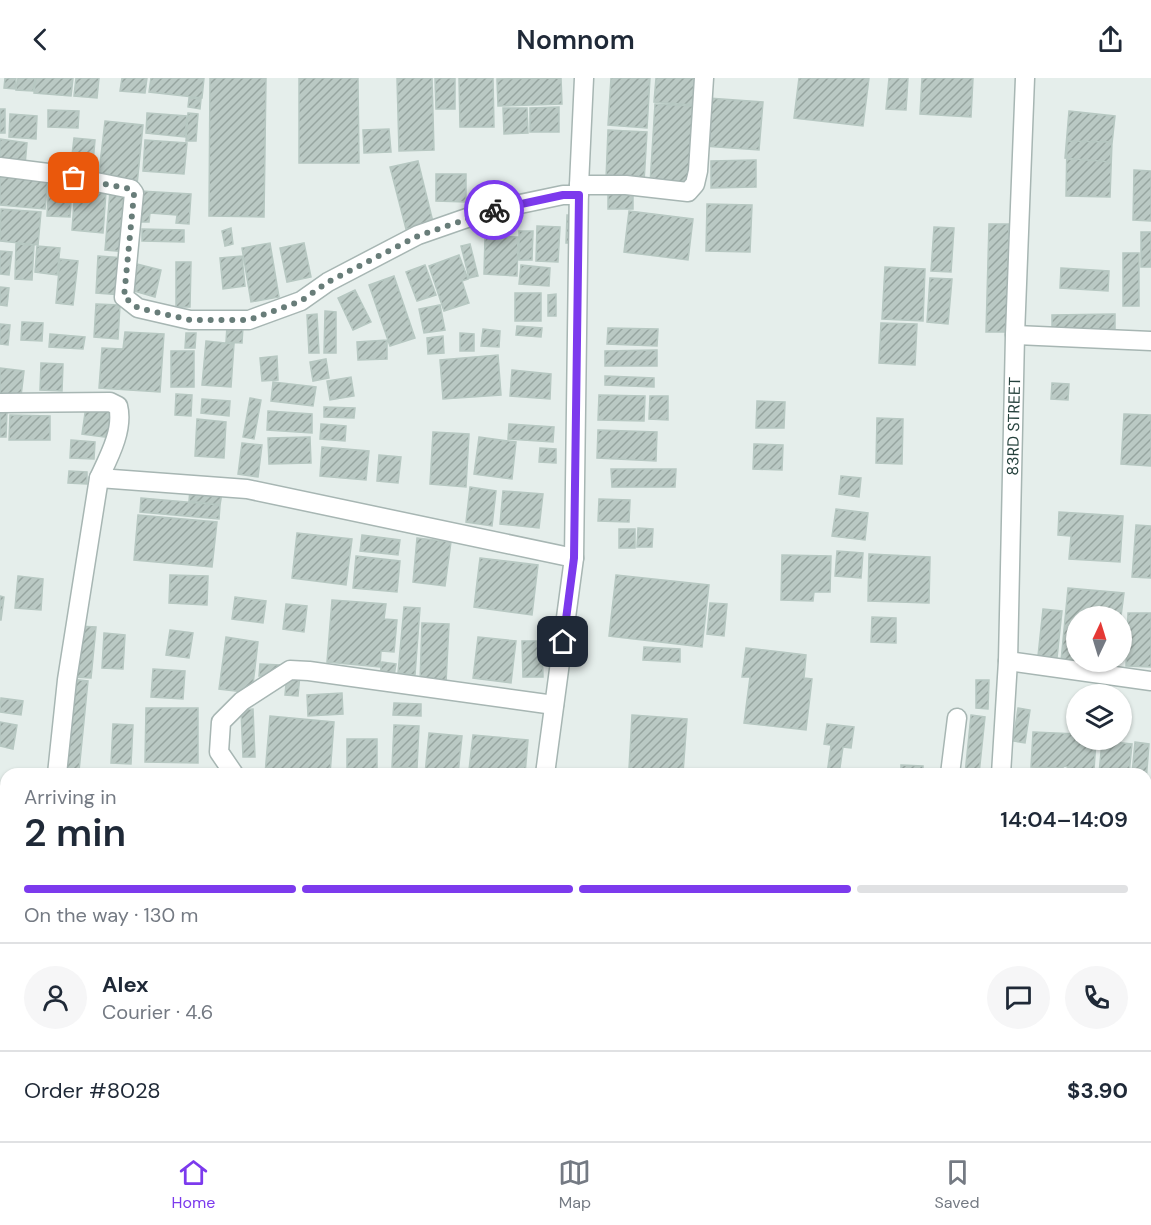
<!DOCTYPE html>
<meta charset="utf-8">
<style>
:root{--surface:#fff;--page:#f6f6f7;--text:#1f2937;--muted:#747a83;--line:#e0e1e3;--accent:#7c3aed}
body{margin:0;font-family:"DM Sans",sans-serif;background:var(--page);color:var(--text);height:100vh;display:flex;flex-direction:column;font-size:22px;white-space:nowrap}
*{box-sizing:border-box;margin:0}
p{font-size:20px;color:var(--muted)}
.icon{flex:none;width:33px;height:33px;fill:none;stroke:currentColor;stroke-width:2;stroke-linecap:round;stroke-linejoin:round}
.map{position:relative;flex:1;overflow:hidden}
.details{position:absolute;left:0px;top:690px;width:1152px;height:374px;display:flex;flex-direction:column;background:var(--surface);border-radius:18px 18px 0 0;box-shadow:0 2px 4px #0004}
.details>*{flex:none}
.needle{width:39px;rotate:4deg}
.tools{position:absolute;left:1066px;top:528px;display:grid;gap:12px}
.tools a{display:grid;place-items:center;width:66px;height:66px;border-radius:50%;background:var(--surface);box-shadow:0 2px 4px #0004;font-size:30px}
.pin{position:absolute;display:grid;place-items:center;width:51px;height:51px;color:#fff;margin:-26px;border-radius:12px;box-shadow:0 3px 9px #0006}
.courier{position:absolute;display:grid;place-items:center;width:60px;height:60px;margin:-30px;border:4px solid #7c3aed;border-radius:50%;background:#fff;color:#222;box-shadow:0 2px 8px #0007}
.headline em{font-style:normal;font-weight:600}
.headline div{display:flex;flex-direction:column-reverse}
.headline{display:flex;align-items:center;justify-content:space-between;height:102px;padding:0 24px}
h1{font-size:39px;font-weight:600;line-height:45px}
.bar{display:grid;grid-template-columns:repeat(4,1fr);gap:9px 6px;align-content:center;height:72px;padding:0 24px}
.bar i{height:8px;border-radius:4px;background:var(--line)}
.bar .selected{background:var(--accent)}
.bar p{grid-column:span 4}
.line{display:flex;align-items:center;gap:15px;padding:0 24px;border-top:2px solid var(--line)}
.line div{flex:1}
.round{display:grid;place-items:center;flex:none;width:63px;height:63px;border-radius:32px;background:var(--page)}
header{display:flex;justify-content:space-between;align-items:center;height:78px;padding:0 24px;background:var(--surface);font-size:27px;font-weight:600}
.tab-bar{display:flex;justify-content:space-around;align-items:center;height:84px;border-top:2px solid var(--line);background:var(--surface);font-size:16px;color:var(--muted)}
.tab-bar a{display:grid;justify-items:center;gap:3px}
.tab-bar .selected{color:var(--accent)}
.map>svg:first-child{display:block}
.building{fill:url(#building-hatch);stroke:#b7c8c2;stroke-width:1.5}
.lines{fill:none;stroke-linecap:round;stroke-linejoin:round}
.minor-casing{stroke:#a7b6b3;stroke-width:21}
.minor{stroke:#fff;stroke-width:18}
.done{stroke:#687d79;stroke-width:6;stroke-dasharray:0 10.8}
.route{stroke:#7c3aed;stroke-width:8}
.labels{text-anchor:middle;stroke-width:6;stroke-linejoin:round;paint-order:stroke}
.street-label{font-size:16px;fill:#24403b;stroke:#f6faf9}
</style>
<header><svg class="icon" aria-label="back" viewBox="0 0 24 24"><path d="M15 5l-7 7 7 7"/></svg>Nomnom<svg class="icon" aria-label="share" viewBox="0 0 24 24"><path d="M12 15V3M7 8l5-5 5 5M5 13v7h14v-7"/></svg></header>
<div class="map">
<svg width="1151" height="1063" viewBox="0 0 1151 1063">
<defs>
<pattern id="building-hatch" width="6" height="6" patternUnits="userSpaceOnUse" patternTransform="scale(1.5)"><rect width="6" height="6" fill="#bac9c4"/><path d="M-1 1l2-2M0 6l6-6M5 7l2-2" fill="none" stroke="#97a5a0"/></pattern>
</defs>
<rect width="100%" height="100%" fill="#e5eeeb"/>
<path class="building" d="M5,0H16L15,11L4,10Z
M18,0H35L33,13L16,12Z
M36,0H73L71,18L34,15Z
M76,0H99L97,20L74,18Z
M122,0H147L145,15L120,13Z
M151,0H204L202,20L149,14Z
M210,0H266L264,139L209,138Z
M299,0H358L359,85H299Z
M397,0H432L434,72L399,73Z
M435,0H455V31H436Z
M459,0H493L494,49H460Z
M561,0L562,26L498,28L497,1Z
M611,0H650L647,50L608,47Z
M656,0H696L694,27L654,24Z
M799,0H869L863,48L794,40Z
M889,0H908L906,32L886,31Z
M922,0H973L971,39L920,36Z
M189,20L201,21L200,31L188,29Z
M708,20L763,24L759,72L704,68Z
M655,26L694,28L689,108L650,106Z
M559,29V54H530V30Z
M503,30H527L528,55L504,56Z
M0,31H5V55H0Z
M48,32L79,33L78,50L48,49Z
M1069,33L1115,38L1110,84L1065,80Z
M147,35L187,38L185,59L146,55Z
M188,35L198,36L196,63H186Z
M10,36L37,38L36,61L9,59Z
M105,43L143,47L137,107L98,103Z
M389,51L391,74L364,75L363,52Z
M608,52L647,54L644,104L606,101Z
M74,60L95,62L92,96L70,94Z
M0,61L27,65L25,87L0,84Z
M145,62L187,65L184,96L143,93Z
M1067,63L1112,64L1110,119L1066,118Z
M756,82V109L711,110V83Z
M418,83L433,144L406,151L390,89Z
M1134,92L1151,93V143L1133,142Z
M0,96L48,100L45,131L0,127Z
M436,96H466V124L436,123Z
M49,102L72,104L70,139L47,138Z
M75,111L106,114L103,155L72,152Z
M110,113L132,115L127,174L105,172Z
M140,113L191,116L189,146L176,145L177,137L150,135L149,144H139Z
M608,115L633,116V131H608Z
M707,126L752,127L750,174L706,173Z
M1,131L41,134L38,167L0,163Z
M629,133L693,141L688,182L624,174Z
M567,137L574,138V165H566Z
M989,146H1009L1006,254H986Z
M537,148L560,149L558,184L536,183Z
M934,149L954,150L951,194L931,193Z
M231,150L233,166L225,168L222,153Z
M142,151L184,152V164L142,163Z
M519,153H533L532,182H519Z
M1141,154H1151V189H1141Z
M485,158L518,159L517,198L484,196Z
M270,165L279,219L251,224L242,170Z
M304,165L311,199L287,204L280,170Z
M16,166L34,167L32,202L15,201Z
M470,166L478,198L469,200L461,168Z
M37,168L60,170L57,197L35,194Z
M0,173L12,174L9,197L0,196Z
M1123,175H1139V228H1123Z
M459,177L468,201L462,203L469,225L444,233L429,188Z
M98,178L125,180L122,217L96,215Z
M242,178L245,208L223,211L220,180Z
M60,181L78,183L73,227L56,225Z
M176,184H191L190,229H176Z
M133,185L161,192L155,219L127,211Z
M425,187L436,217L417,223L406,194Z
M521,187L550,190L549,208L519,206Z
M885,189L925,191L923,243L882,241Z
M1061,190L1109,193L1108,213L1060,210Z
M394,198L415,260L390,268L369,207Z
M930,200L952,201L948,246L927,244Z
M0,209L9,210L7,228L0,227Z
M355,212L371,244L353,252L338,220Z
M515,215H541V243H515Z
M556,216V238H548V217Z
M96,226L120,227L118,261L94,259Z
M440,227L445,252L424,255L419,231Z
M325,233L336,234V275H324Z
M317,236L319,275H309L307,237Z
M1115,236V253H1052V237Z
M22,244L43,245L42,263L21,262Z
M881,245L917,246L915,287L879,285Z
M0,246L10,247L8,267L0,266Z
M227,248H243L242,265L226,264Z
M517,248L542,250L541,259L516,257Z
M608,250L658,251L657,268L607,266Z
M483,251L500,253L499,269L481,268Z
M125,254L164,256L160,314L99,310L102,270L123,271Z
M186,255H196L195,270H185Z
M460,255L474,256V273H460Z
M50,256L85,259L83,271L49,269Z
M443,258L444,275L428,276L427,260Z
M387,262V281L358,282L357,264Z
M206,263L234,266L231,309L202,307Z
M657,272V288H605V273Z
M171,273H194V309H171Z
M498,277L501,317L443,321L440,282Z
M277,278L278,302L262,303L260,280Z
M326,281L329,300L313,303L310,284Z
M41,285L63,286L62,313L40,312Z
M0,290L24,293L21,318L0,316Z
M512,292L551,296L550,321L510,318Z
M605,298L654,300V309L605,307Z
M351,299L354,318L330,322L327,303Z
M273,304L316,309L313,328L271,323Z
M1052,305L1069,306L1068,322L1051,321Z
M176,316L192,317L191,338L175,337Z
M599,317L645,318L644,343L598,342Z
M650,318H668V342L649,341Z
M250,320L261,322L254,361L243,359Z
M202,321L230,323L229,338L201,335Z
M757,323L785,324L784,350H756Z
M86,328L116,332L112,360L82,356Z
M324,329L355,330L354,340L324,339Z
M0,333H7L6,359H0Z
M268,333L312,336V355L267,352Z
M1124,336L1151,337V388L1121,386Z
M10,337L50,338V362H9Z
M877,340L903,341L902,386L876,385Z
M197,341L226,344L224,380L195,378Z
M321,346L346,348L345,363L320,361Z
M509,346L554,349L553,364L508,361Z
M598,352L657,354L656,383L597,380Z
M433,354L469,356L466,409L430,406Z
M310,359L311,385L269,386L268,360Z
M479,359L516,364L512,401L474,396Z
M71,362L95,364L94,381L70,380Z
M242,365L262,367L258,399L238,396Z
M754,366L783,367L782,392L753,391Z
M322,369L369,373L366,402L320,398Z
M540,370L556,371V385L539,384Z
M379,377L401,379L398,405L377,403Z
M611,391H676L675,409H612Z
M69,393L87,394V406L68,405Z
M841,398L861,400L859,419L839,416Z
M470,409L496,413L492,448L466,444Z
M190,411L222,415L220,427L189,423Z
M503,413L543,416L539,450L500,446Z
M141,420L220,427L219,441L140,434Z
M599,421L630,422L629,444L598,443Z
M836,431L868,435L865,462L832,458Z
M1059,434L1123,438L1120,484L1069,481L1071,458L1058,457Z
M138,437L217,444L212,489L134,482Z
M1136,447L1151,448V500L1132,499Z
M638,450L653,451L652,469H637Z
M619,451H635V470H619Z
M297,455L352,461L346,507L292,500Z
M362,457L400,462L398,477L360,473Z
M417,460L451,464L445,508L413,504Z
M837,473L863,475L861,500L835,498Z
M869,476L930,479L929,525L868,523Z
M782,477L831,478L830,514H814L813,523L781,522Z
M356,478L400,483L397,514L353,510Z
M480,480L538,487L532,537L474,529Z
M170,497L208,498L207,527L169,525Z
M616,497L709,507L702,569L609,558Z
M18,498L43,501L41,532L15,530Z
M1068,510L1124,515L1121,538H1077V584H1117L1116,589L1061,583Z
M0,518L4,519L1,542H0Z
M235,519L266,523L263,545L232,541Z
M332,522L386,526L384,541L397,542L394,574L381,573L380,589L327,584Z
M710,525L727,526L724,558L707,556Z
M286,526L307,528L304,554L283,551Z
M404,529L420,530L415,597L398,595Z
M1043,531L1062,533L1057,580L1038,578Z
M1128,535H1151V589L1126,588Z
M872,539L896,540V565L871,564Z
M422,545L449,546L446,605L420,604Z
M77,548L96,549L91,600L72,599Z
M170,552L193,555L189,580L166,577Z
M104,555L125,557L123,591L102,590Z
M226,559L258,564L252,615L219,611Z
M478,559L516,563L511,605L473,600Z
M522,563H542L543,599H523Z
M644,569L680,571V584L643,582Z
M746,570L806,577L804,600L812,601L806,652L744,645L750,599H742Z
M382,584L396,586L393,604L379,602Z
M260,586L280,587L279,598H259Z
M153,591L185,593L183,621L151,619Z
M287,595L300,596L298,618L285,617Z
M70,601L88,603L79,693L61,691Z
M976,602H989L988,631L976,630Z
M342,615L343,636L308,638L307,617Z
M1,620L23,623L21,637L0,634Z
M394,625L421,626V638L393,637Z
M146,630H198V685L145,684Z
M1018,630L1030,632L1025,665L1013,663Z
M253,631L255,679H243L241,632Z
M632,637L687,641L683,695L629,691Z
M971,637L985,639L979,696H965Z
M270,638L334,644L330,696H265Z
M0,644L17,647L13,671L0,668Z
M113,646L133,647L131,686L111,685Z
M827,646L854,649L851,670L843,669L839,696H827L831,667L824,666Z
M394,647L419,648L417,690L392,689Z
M1033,654L1077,656V662H1096L1094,692L1072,691L1065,688L1062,690L1031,689Z
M429,655L462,658L458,696H425Z
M473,657L528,662L525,696L469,692Z
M347,661H377V696H347Z
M1102,663L1132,666L1129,696H1099Z
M1135,664L1149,666L1146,704V696H1132Z
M901,687L923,688V696H901Z
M1041,692L1080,696H1040Z
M1151,716V762L1148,761Z
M1146,831L1151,832V871H1146Z
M1146,873H1151L1147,909H1146Z
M1146,987L1151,988V1006H1146Z
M244,1058H293V1063H243Z
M637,1058H692L705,1059V1063H637Z
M718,1058H739L756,1060L755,1063H717Z
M774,1058H848L847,1063H785L774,1061Z
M1023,1058H1117V1063H1022Z"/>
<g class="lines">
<g class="minor-casing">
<g id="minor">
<path d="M0,89L56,96L131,111L134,115L124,219L138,230L190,242H249L301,223L328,204L418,157L487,133L563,117H579"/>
<path d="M579,107H626L688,114L695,106L698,93L704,0"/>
<path d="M1015,257L1151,263"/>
<path d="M0,325L110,324L118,328C124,351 109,379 99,400L67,602L57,696"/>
<path d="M99,400L247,411L574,480"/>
<path d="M1008,583L1151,603"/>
<path d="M234,696L219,674L221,644L242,623L290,592L309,593L554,627"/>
<path d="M545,696L574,480L579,107L584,0"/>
<path d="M950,696L957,640"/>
<path id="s1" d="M1001,696L1008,583L1015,257L1025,0"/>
<path d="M760,1058L761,1063"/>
<path d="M17,1063L18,1058"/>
<path d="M409,1063L410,1058"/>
<path d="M903,1063L904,1058"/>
<path d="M966,1063V1058"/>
</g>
</g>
<use href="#minor" class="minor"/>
</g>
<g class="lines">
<path class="done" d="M74,100L131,111L134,116L124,219L138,230L190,242H249L301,223L328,204L418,158L494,132"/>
<path class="route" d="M494,132L563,117H579L574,480L563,564"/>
</g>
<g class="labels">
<g class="street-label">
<text dy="6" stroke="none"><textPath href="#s1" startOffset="348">83RD STREET</textPath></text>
</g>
</g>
</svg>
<div class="tools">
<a><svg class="needle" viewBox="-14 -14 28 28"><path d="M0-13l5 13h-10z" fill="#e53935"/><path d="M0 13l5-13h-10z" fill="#747a83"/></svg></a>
<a><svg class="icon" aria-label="layers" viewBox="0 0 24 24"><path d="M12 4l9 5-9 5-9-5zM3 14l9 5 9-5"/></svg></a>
</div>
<div class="pin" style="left:74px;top:100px;background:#ea580c"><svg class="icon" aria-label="bag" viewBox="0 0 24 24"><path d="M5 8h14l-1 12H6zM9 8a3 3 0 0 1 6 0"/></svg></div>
<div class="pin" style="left:563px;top:564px;background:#1f2937"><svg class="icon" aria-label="home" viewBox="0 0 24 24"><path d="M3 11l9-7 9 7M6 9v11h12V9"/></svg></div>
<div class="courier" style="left:494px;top:132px"><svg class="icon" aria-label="bike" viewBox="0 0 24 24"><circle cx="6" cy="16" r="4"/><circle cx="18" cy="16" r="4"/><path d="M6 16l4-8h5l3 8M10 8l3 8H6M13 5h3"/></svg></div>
<section class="details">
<div class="headline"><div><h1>2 min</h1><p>Arriving in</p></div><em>14:04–14:09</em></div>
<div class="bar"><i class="selected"></i><i class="selected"></i><i class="selected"></i><i></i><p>On the way · 130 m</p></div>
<div class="line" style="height:108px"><a class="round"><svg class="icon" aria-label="person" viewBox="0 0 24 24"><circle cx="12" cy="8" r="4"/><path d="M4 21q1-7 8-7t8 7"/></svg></a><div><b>Alex</b><p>Courier · 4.6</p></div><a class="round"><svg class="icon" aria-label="chat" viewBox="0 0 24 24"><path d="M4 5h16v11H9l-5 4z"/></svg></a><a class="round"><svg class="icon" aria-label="phone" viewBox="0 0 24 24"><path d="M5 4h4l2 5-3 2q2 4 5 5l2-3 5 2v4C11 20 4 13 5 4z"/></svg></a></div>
<div class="line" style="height:78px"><div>Order #8028</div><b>$3.90</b></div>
</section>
</div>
<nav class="tab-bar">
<a class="selected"><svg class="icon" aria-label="home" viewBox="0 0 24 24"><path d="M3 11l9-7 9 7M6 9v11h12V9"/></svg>Home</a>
<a><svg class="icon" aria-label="map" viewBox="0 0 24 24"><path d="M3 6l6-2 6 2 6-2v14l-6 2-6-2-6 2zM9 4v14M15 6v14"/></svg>Map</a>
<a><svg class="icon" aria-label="saved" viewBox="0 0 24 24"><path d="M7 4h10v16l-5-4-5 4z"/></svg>Saved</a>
</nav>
